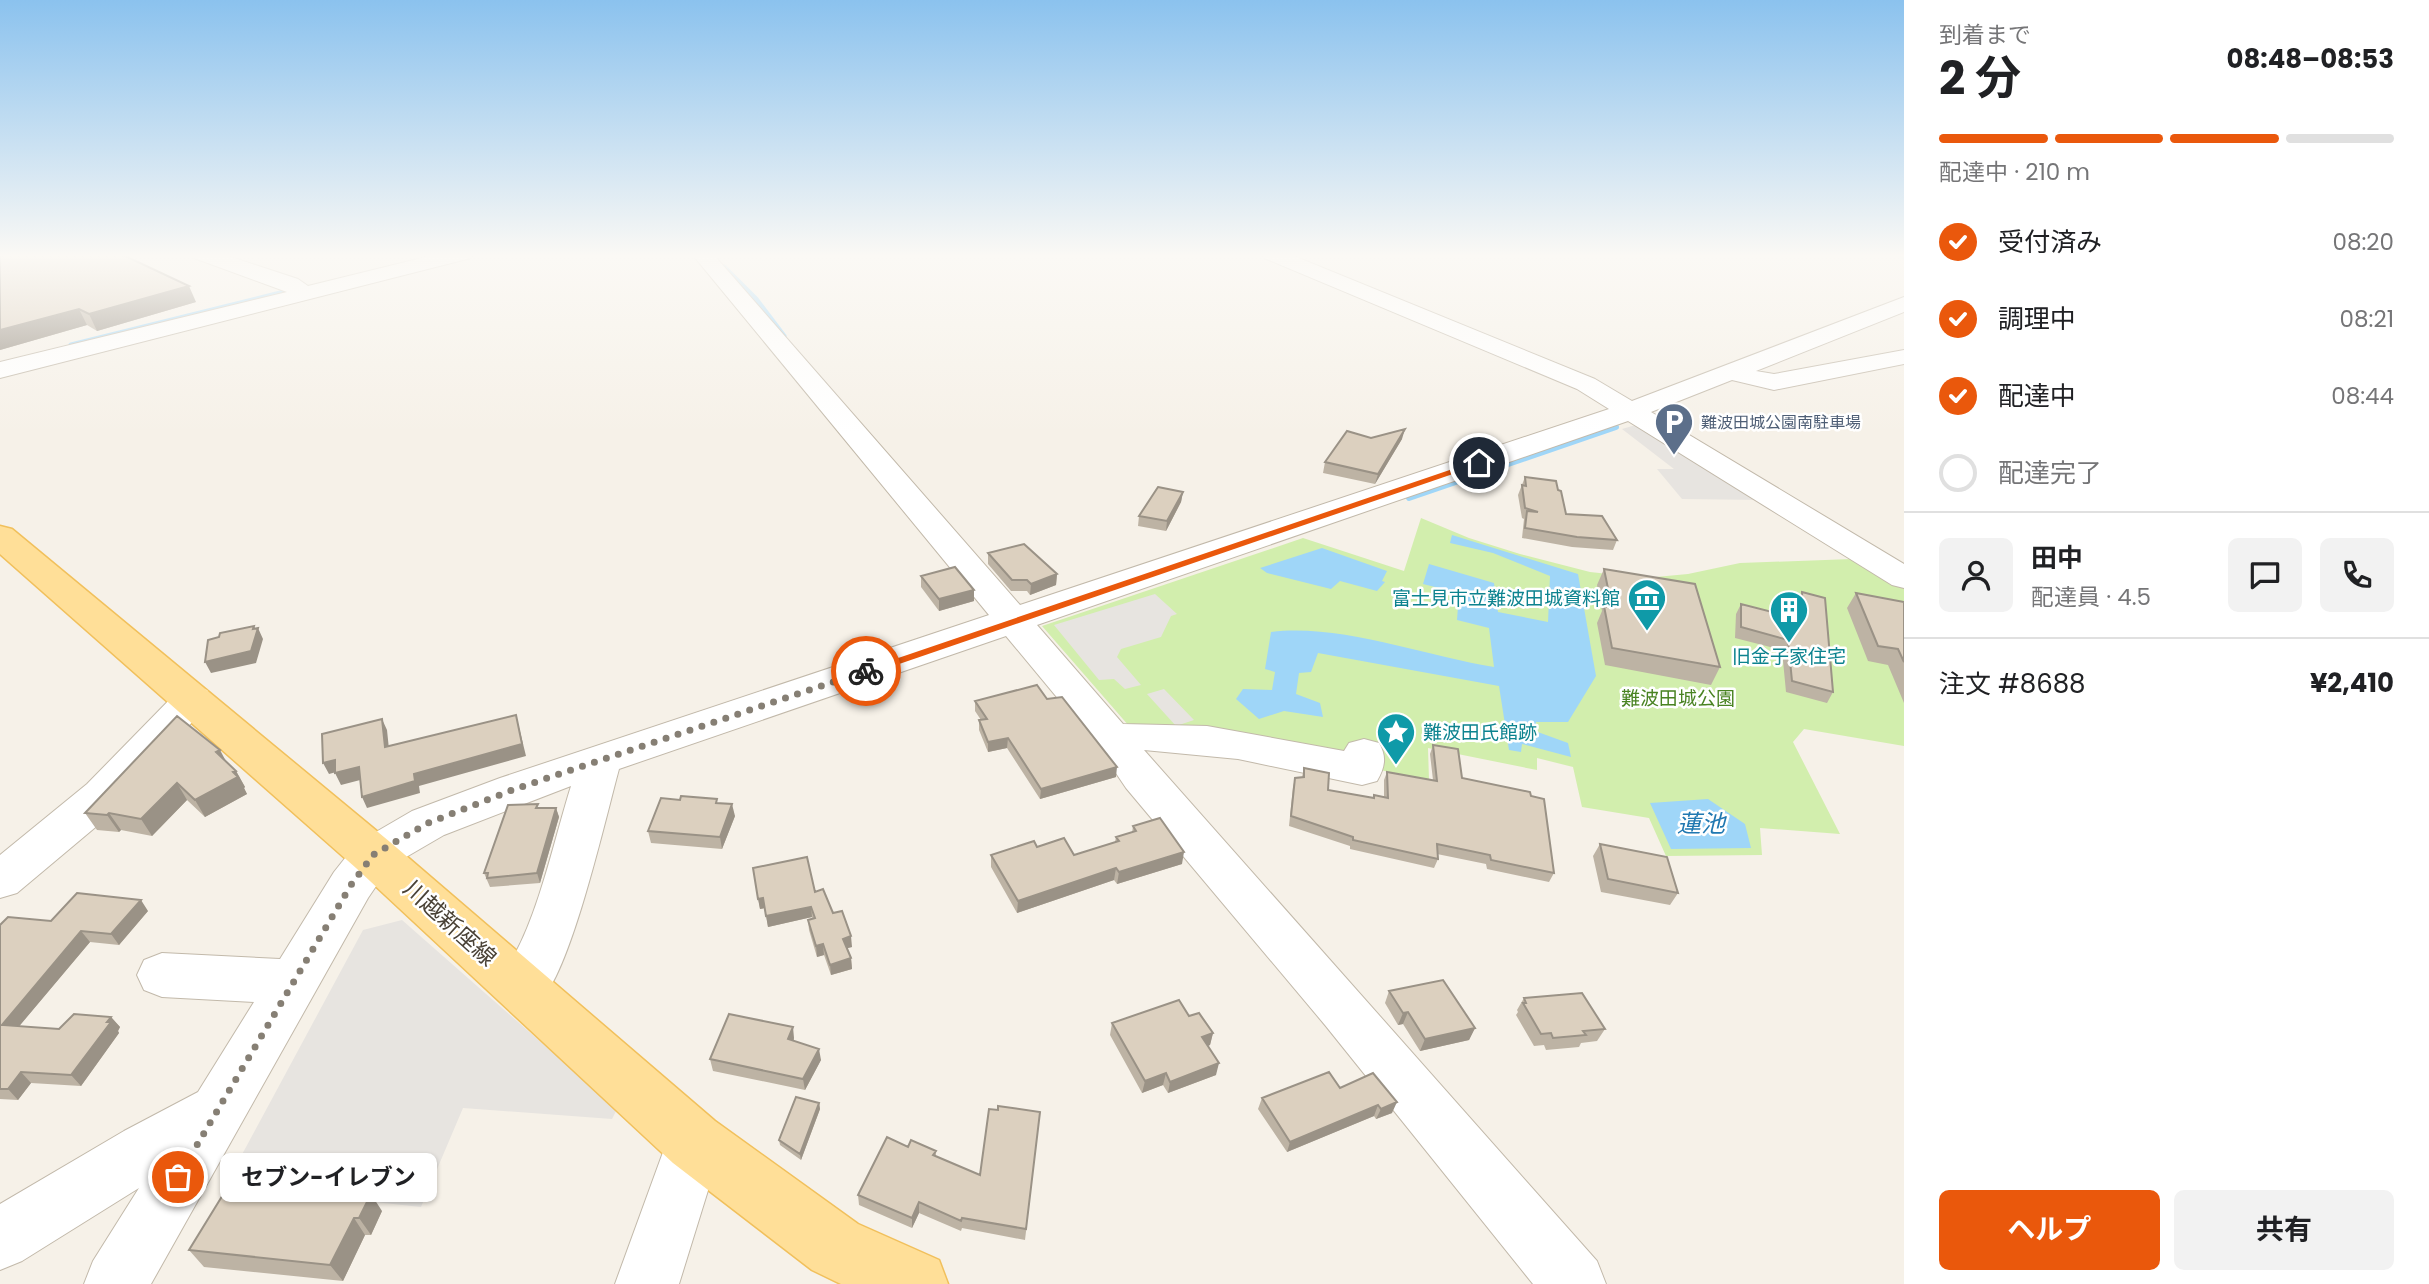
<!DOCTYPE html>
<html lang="ja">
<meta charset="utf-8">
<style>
:root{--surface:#fff;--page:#f2f2f2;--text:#202124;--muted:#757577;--line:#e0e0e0;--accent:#ea580c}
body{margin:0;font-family:Poppins,"Noto Sans JP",sans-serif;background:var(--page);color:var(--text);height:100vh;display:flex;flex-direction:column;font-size:26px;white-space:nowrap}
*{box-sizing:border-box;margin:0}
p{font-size:23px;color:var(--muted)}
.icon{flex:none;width:38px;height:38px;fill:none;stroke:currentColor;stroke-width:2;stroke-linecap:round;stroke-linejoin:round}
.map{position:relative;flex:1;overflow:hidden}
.panel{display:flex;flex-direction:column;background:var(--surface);width:525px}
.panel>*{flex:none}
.pin{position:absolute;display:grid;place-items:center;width:60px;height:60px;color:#fff;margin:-30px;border:4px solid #fff;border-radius:50%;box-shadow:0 2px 7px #0007}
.courier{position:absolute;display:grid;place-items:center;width:70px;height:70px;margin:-35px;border:5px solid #ea580c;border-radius:50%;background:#fff;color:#222;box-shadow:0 2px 9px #0007}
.bubble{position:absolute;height:49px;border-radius:10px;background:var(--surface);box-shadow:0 2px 5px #0004;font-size:23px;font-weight:700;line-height:49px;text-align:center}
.summary em{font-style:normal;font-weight:700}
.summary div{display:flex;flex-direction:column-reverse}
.summary{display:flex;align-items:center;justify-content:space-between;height:119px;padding:0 35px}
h1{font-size:46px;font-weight:700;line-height:52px}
.bar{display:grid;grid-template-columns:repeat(4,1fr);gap:10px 7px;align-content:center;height:84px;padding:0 35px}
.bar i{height:9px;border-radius:5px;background:var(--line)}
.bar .on{background:var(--accent)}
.bar p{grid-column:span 4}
.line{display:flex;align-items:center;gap:18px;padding:0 35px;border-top:2px solid var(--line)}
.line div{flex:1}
.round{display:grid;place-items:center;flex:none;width:74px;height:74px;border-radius:10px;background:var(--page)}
ol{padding:0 35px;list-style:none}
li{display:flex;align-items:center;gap:21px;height:77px}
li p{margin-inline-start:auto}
li .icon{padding:7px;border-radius:50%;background:var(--accent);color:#fff;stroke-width:4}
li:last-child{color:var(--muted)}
li i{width:38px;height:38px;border:4px solid var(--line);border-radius:50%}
.primary-button{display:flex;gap:14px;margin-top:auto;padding:14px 35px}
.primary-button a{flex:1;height:80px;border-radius:10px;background:var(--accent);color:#fff;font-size:28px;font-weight:700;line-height:80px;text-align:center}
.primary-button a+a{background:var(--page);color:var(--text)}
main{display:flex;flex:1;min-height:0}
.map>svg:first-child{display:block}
.green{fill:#d2eead}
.parking{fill:#e7e4e0}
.water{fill:#9fd6f8}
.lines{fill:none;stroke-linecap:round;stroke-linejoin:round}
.stream-far1{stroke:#9fd6f8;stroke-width:5}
.stream{stroke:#9fd6f8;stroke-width:6}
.minor-casing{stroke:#c2b9aa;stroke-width:2}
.major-casing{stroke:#f1c05c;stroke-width:3}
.minor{fill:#fff;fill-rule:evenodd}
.major{fill:#ffdf98;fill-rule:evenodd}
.wall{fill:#bdb3a4}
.shaded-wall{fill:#9a9286}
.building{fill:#dcd0bf;stroke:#9a9286;stroke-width:2}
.route{fill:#ea580c}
.done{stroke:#867f74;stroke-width:7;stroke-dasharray:0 12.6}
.labels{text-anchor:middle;stroke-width:5;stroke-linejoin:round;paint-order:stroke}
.far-service-label{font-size:16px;fill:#4e5e75;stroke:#fff;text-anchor:start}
.culture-label{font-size:19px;fill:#0d838f;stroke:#fff;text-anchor:end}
.park-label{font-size:19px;fill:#498322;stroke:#fff}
.near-street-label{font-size:23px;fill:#4a4236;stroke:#fff}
.near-water-label{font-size:24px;font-style:italic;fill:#2078b1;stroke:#fff}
</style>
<main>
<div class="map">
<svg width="1904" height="1284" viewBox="0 0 1904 1284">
<rect width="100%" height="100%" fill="#f6f1e8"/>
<path class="green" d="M1421,518L1469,538L1520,554L1590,572L1645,578L1688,574L1740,563L1852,559L1904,586V746L1804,729L1793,742L1840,834L1760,828L1762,855L1666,856L1649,818L1582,807L1573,767L1537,758V770L1428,748L1429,780L1380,770V747L1352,741L1350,753L1129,726L1042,626L1303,538L1404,571Z"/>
<path class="parking" d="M1639,424L1763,500L1682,499L1657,469H1674L1622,429Z
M1155,594L1177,614L1171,616L1161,637L1121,649L1117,657L1141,685L1125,689L1114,679L1099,680L1054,625Z
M1164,689L1194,720L1176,726L1147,694Z
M402,920L617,1109L612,1119L463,1108L421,1207L225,1186L363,930Z"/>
<path class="water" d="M1452,535L1578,574L1596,676L1568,722H1536L1535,731L1568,743L1571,757L1522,744L1521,752L1509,750L1499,686L1318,653L1311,672L1299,673L1296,694L1320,703L1323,717L1284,711L1259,719L1236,699L1243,689L1272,690L1275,672L1265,669L1271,632C1339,623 1426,656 1494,667L1489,628L1457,620L1459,593L1423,584L1429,564L1494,583L1498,612L1548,622L1550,576L1493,553L1450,543Z
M1322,548L1387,571L1382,581L1385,582L1377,591L1340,581L1331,589L1267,573L1260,568Z
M1708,799L1745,824L1751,848L1671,849L1650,803Z"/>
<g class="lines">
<path class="stream-far1" d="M1896,254L1904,257
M724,267L756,299L784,336
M71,345L296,289"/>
<path class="stream" d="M1409,498L1616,427"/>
<g class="minor-casing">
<path id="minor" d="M191,254H222L298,279L308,286L438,254H474L471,258L0,378V362L287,292L194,258Z
M692,254H713L1020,605L1609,409L1577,389L1264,258L1261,254H1289L1595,379L1632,401L1904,297V312L1756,371L1774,374L1904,350V364L1774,390L1732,380L1651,412L1904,564V588L1892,585L1628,421L1037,625L1123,724L1207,726L1344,751L1349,743L1364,739L1379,743C1387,757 1385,767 1377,781L1362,785L1238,759L1144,750L1597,1261L1606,1284H1533L1325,1025L1126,788L1099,748L1006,636L619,769C607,812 569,981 538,1002C526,1010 515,1006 503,1002L495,986C501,974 510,965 515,954C540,908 555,837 571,786L444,835L389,867L368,898L151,1284H84L93,1261L139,1188L22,1261L0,1270V1204L124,1131L198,1092L254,1002L162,997L144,990L137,975L144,960L162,953L280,959L334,872L357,843L412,811L500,778L989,615Z
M193,686L207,690L213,699L104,820L17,893L0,898V855L87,784L179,690Z
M694,1114L714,1122L723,1142L679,1284H615L674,1122Z"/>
</g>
<g class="major-casing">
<path id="major" d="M0,526L12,529L390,842L715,1121L858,1224L939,1260L948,1284H841L812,1270L673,1163L356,868L0,554Z"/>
</g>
<use href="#minor" class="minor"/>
<use href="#major" class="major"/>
</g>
<path class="wall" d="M0,256L196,302L97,331L87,325L0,350Z
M1371,438L1402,439L1375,484L1323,473L1325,462Z
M1525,477L1558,490L1566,514L1617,540L1613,550L1572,547L1522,538L1524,519L1522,518L1518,495Z
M1183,492L1181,502L1166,531L1138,526L1139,516Z
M988,553L1057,574L1056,585L1030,595L1027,591H1011L988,564Z
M1604,569L1720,667L1711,685L1605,665L1597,623L1602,611L1597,585Z
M921,576L974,601L939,611L921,587Z
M1802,592L1833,692L1827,703L1786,692L1782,650L1735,638L1736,614L1741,604L1796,618V603Z
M1856,593L1904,602V703L1888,665L1868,661L1847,608Z
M1047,699L1116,777L1040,799L1007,748L988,752L979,730V720H981L975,711V701Z
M1433,745L1462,778L1554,873L1549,882L1487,869L1486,864L1437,854L1438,859L1434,868L1350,849V846L1289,826L1293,787L1295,778L1302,777L1304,768L1328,790L1373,798L1374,795L1384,797V780L1387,772L1433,780L1430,754Z
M226,761L236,771L245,787L244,788L247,794L205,817L187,800L152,836L121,830L119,832L97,830L85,813Z
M718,803L735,816L722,849L651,843L648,831Z
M539,808H556L559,817L540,883L490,887L484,873Z
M1133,826L1182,864L1117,884L1114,880L1017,913L991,867V855L1037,847L1074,855L1115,842L1116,837L1132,833Z
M1600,844L1678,893L1670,905L1601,892L1593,856Z
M753,868L815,892L833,913L852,947L847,948L851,958L852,969L831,975L824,955L817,957L809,930L808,920L813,919L812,917L768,927L765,908L760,909Z
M148,911L119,945L90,942L19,1026L59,1029L111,1017L120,1027L118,1031L119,1033L81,1086L31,1083L18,1100L0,1099V925Z
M1389,991L1475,1028L1469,1040L1420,1051L1403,1024L1398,1025L1385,1003Z
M1524,998L1605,1029L1597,1041L1581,1043L1579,1047L1546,1050L1544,1045L1534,1046L1516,1015L1518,1012L1517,1010Z
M1189,1016L1213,1033L1210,1045L1208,1046L1216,1075L1168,1093L1163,1085L1142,1093L1110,1035L1112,1023Z
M794,1038V1041L821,1060L805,1090L713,1071L710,1059Z
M1373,1073L1392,1113L1376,1119L1374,1116L1287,1152L1258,1109L1262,1098L1340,1088Z
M819,1103L820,1109L801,1160L780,1145L779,1140Z
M1040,1112L1025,1240L962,1228L961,1231L919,1213L912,1228L859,1205L858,1195L908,1147L936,1151V1156L980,1175Z
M382,1211L371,1235H365L343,1281L204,1267L189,1250Z"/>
<path class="shaded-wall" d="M189,286L196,302L97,331L89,314Z
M79,309L87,325L0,350V330Z
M1405,429L1402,439L1375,484L1378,474Z
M1183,492L1181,502L1166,531L1167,521Z
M1057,574L1056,585L1030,595L1031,584Z
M974,590V601L939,611V599Z
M254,626L257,632L258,628L263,639L256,663L211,673L205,662L253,629Z
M516,715L526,756L419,786L420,793L367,808L362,797L414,774Z
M382,719L387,730L390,759L385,747Z
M1008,738L1007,748L988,752V742Z
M220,750L229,767L216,752Z
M335,760L340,771L329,774L323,763Z
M359,767L364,779L341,785L335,773Z
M1117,767L1116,777L1040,799L1041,789Z
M236,771L245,787L244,788L247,794L205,817L195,800Z
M177,783L187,800L152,836L141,819Z
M732,804L735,816L722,849L720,837Z
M556,808L559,817L540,883L537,873Z
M109,813L121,830L119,832L107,815Z
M1184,852L1182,864L1117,884L1119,872Z
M1116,868L1114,880L1017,913L1018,901Z
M763,898L765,908L760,909L758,899Z
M141,900L148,911L119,945L111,934Z
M811,907L812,917L768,927L766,916Z
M81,931L90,942L11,1036L2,1025Z
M851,936L852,947L844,949L843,939Z
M823,944L824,955L817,957L816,946Z
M851,958L852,969L831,975L830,965Z
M1408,1012L1403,1024L1398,1025L1403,1013Z
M111,1017L120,1027L118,1031L119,1033L81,1086L71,1075Z
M793,1027L794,1038L790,1050L788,1039Z
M1475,1028L1469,1040L1420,1051L1425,1039Z
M1213,1033L1210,1045L1199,1049L1202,1037Z
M819,1049L821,1060L805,1090L803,1079Z
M1219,1063L1216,1075L1168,1093L1170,1082Z
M21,1072L31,1083L18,1100L8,1089Z
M1166,1073L1163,1085L1142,1093L1145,1081Z
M1397,1102L1392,1113L1376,1119L1381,1109Z
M819,1103L820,1109L801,1160L800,1154Z
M1378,1105L1374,1116L1287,1152L1290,1142Z
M371,1194L382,1211L371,1235L359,1218Z
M919,1202V1213L912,1228V1218Z
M354,1218L365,1235L343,1281L330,1265Z"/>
<path class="building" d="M7,254H121L189,286L89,314L79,309L0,330V256Z
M1405,429L1378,474L1325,462L1347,431L1371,438Z
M1525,477L1556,481L1558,490L1561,491L1566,514L1602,516L1617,540L1577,537L1525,528L1527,511L1538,512L1525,508L1522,485L1526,486Z
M1158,487L1183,492L1167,521L1139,516Z
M1024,544L1057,574L1031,584L1027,580H1012L988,553Z
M955,567L974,590L939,599L921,576Z
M1604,569L1695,584L1720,667L1612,648L1604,606L1612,608Z
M1802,592L1825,598L1833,692L1792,681L1788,640L1741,627V604L1803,620Z
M1856,593L1904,602V662L1898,649L1878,646Z
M254,626L253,629L258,628L251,651L205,662L208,640L219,637L220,633Z
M1037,685L1047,699L1062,697L1117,767L1041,789L1008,738L988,742L979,720L987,719L975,701Z
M516,715L522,744L414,774L415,781L362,797L359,767L335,773V760L323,763L322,734L382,719L385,747Z
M177,716L220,750L216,752L236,771L233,772L238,777L195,800L177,783L141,819L109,813L107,815L85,813Z
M1433,745L1458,749L1462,778L1530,792L1531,796L1544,799L1554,873L1491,860L1490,855L1437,844L1438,859L1353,840V837L1291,816L1295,778L1304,777V768L1329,773L1328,790L1374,798V795L1388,798L1387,772L1437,781Z
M681,796L717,799L716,803L732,804L720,837L648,831L661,798L680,800Z
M538,804L536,808H556L537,873L487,878L488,873H484L508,805Z
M1160,818L1184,852L1119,872L1116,868L1018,901L991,855L1034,841L1037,847L1064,838L1074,855L1119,841L1116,837L1136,831L1133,826Z
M1600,844L1667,857L1678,893L1608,879Z
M807,857L815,892L823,889L833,913L842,911L851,936L843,939L851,958L830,965L823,944L816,946L808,920L815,918L811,907L766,916L763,898L758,899L753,868Z
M77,893L141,900L111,934L81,931L2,1025L59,1029L74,1014L111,1017L107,1022H111L71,1075L21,1072L8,1089H0V925L8,917L51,921Z
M1443,980L1475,1028L1425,1039L1408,1012L1403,1013L1389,991Z
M1582,993L1605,1029L1583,1031L1586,1035L1553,1038L1551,1033L1541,1034L1523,1003H1526L1524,998Z
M1179,1000L1189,1016L1199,1013L1213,1033L1202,1037L1219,1063L1170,1082L1166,1073L1145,1081L1112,1023Z
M729,1014L793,1027L788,1039L819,1049L803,1079L710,1059Z
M1329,1072L1340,1088L1373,1073L1397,1102L1381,1109L1378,1105L1290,1142L1262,1098Z
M796,1097L819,1103L800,1154L779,1140Z
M998,1106L1040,1112L1026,1229L962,1218L961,1221L919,1202L912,1218L858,1195L887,1137L908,1147L911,1140L936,1151L933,1155L980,1175L989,1109L998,1110Z
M232,1180L371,1194L359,1218H354L330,1265L189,1250Z"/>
<linearGradient id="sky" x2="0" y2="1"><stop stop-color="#8bc2ee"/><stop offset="0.59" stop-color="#fbf9f5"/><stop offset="1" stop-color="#fbf9f5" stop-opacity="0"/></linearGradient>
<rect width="1904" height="434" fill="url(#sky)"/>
<path class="route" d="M1479,460L1482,461V464L870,674H862L860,671Z"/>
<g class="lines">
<path class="done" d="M178,1177L351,885L373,855L428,823L515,789L866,671"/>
</g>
<defs>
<g id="parking-pin" transform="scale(2.0125)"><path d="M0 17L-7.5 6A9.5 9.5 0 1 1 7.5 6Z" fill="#5c6f8a" stroke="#fff"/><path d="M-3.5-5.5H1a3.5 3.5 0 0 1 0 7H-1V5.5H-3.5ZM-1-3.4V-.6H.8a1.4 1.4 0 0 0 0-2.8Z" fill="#fff"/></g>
<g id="museum-pin" transform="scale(2.0125)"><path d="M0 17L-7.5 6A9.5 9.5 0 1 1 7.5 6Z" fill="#0f9aa8" stroke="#fff"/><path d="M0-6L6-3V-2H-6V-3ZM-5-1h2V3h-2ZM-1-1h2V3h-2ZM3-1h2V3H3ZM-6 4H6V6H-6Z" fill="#fff"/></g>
<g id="building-pin" transform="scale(2.0125)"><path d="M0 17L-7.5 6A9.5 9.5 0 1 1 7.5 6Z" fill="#0f9aa8" stroke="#fff"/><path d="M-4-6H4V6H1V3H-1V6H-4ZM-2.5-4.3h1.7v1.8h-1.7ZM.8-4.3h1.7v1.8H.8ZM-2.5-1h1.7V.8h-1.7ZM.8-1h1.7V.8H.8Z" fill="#fff"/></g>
<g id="sight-pin" transform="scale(2.0125)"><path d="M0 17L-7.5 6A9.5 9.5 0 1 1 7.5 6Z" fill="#0f9aa8" stroke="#fff"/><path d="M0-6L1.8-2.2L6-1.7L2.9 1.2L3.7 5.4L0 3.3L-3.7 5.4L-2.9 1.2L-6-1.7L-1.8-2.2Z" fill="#fff"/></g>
</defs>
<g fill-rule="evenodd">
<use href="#parking-pin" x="1674" y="422"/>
<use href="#museum-pin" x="1647" y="598"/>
<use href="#building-pin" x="1789" y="610"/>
<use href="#sight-pin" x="1396" y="732"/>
</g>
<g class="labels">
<g class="far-service-label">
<text x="1701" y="428">難波田城公園南駐車場</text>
</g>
<g class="culture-label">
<text x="1620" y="605">富士見市立難波田城資料館</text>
<text x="1789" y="663" text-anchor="middle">旧金子家住宅</text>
<text x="1423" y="739" text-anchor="start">難波田氏館跡</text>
</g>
<g class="park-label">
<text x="1678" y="705">難波田城公園</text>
</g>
<g class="near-street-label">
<text transform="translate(450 923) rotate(42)" y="8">川越新座線</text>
</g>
<g class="near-water-label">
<text x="1701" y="832">蓮池</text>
</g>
</g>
</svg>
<div class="pin" style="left:178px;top:1177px;background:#ea580c"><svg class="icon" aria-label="bag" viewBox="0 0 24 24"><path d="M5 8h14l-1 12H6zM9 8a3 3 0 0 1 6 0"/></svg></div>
<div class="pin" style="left:1479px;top:463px;background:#1f2937"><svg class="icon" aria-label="home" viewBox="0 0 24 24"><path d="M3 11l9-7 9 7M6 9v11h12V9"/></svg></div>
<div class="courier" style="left:866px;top:671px"><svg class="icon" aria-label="bike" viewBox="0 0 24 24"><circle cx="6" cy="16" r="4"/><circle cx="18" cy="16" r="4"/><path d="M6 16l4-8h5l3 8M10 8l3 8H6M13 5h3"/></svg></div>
<div class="bubble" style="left:220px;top:1153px;width:217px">セブン-イレブン</div>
</div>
<section class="panel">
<div class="summary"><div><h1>2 分</h1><p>到着まで</p></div><em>08:48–08:53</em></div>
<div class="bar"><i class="on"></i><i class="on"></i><i class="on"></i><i></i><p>配達中 · 210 m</p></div>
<ol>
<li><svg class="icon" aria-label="check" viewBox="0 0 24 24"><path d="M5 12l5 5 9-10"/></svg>受付済み<p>08:20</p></li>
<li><svg class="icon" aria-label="check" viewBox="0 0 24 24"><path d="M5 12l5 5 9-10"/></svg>調理中<p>08:21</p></li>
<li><svg class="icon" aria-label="check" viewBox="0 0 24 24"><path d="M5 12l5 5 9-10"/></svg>配達中<p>08:44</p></li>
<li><i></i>配達完了</li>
</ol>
<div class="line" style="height:126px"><a class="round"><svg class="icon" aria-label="person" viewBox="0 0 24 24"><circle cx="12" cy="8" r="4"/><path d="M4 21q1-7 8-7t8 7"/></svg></a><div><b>田中</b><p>配達員 · 4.5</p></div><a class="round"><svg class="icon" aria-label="chat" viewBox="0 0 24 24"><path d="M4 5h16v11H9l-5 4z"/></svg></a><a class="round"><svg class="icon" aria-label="phone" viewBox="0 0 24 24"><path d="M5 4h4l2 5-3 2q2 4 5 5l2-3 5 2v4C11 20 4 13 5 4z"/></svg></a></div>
<div class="line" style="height:91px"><div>注文 #8688</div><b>¥2,410</b></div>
<div class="primary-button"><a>ヘルプ</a><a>共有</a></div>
</section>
</main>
